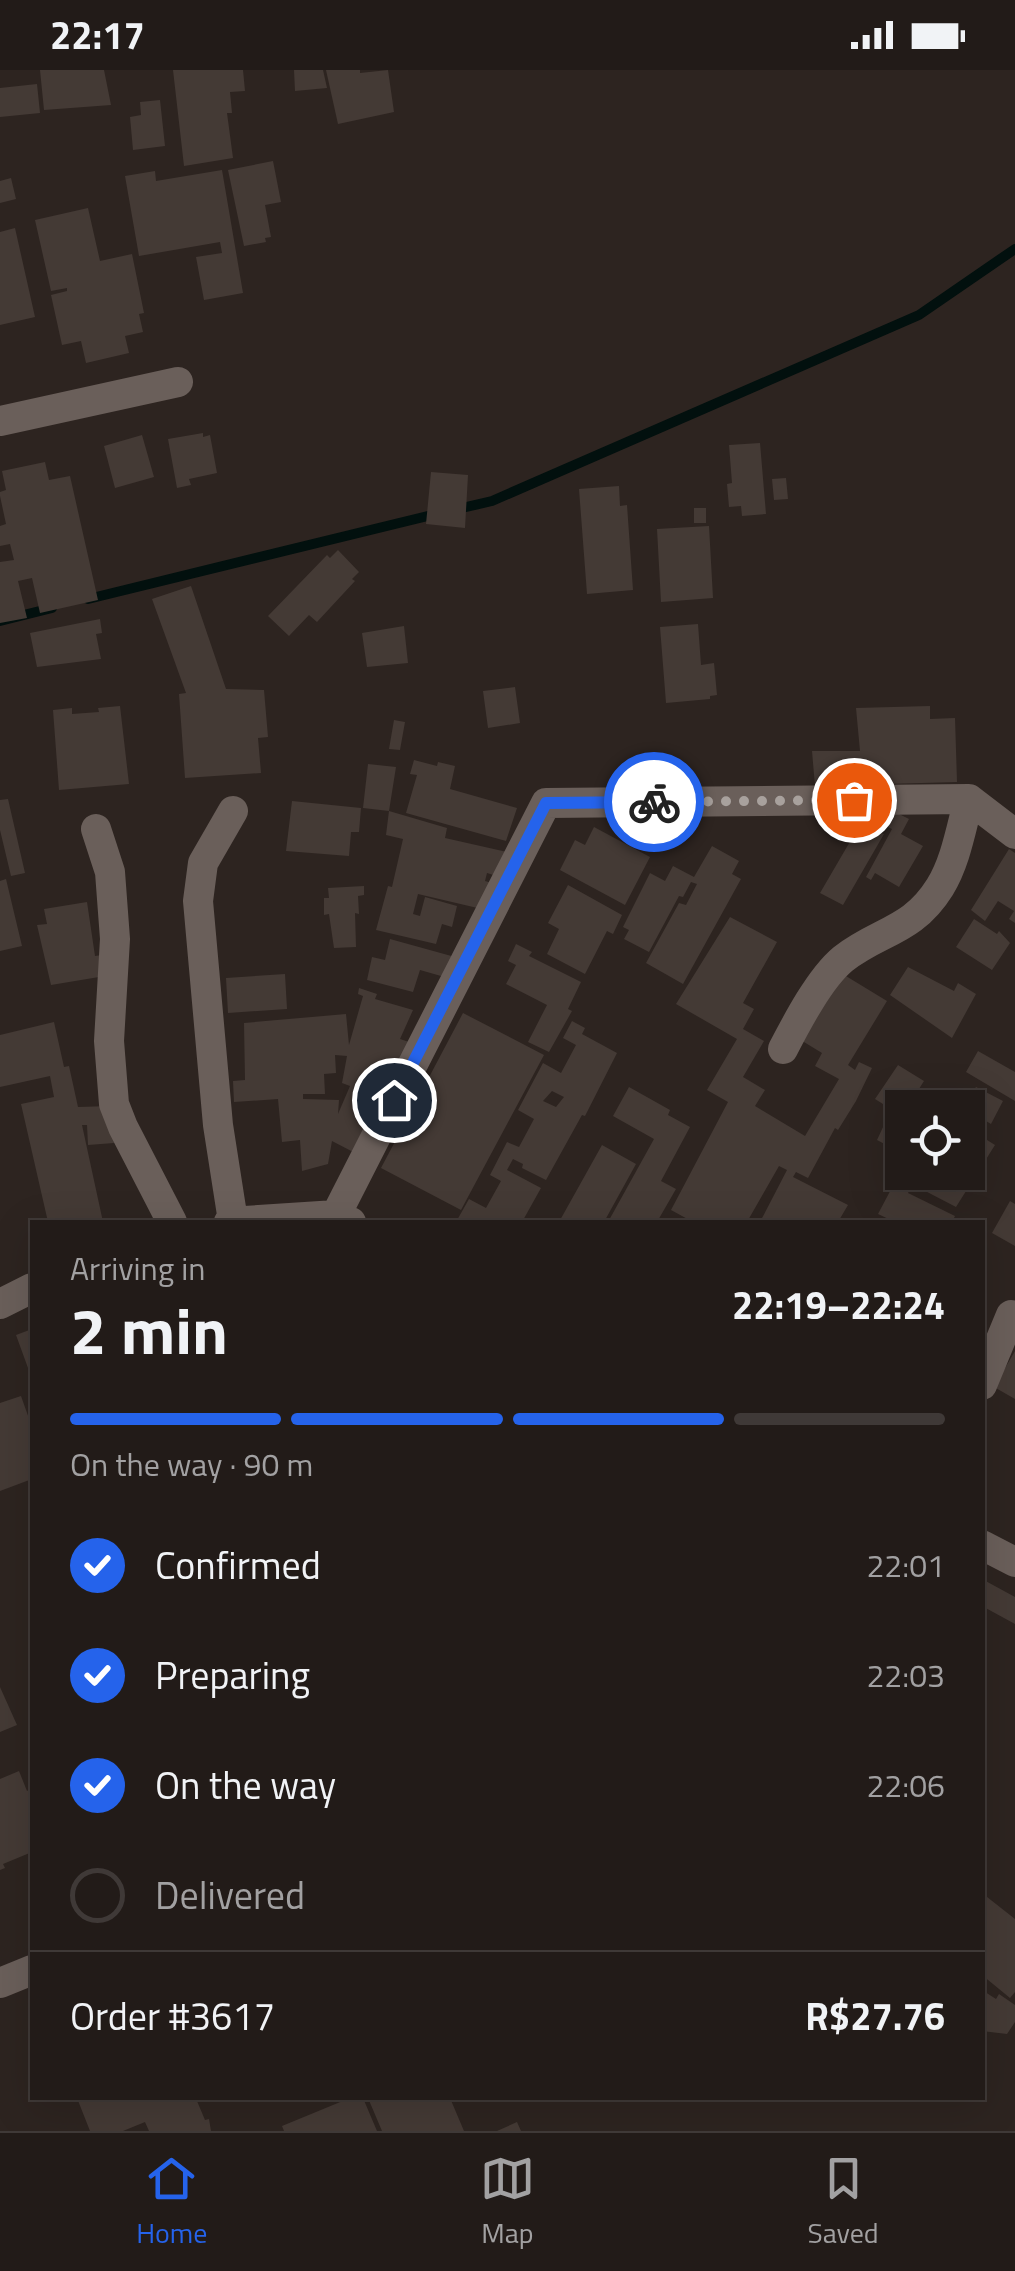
<!DOCTYPE html>
<meta charset="utf-8">
<style>
:root{--surface:#221b18;--page:#2a2421;--text:#f1f3f6;--muted:#a2a1a2;--line:#3f3937;--accent:#2563eb}
body{margin:0;font-family:"Titillium Web",sans-serif;background:var(--page);color:var(--text);height:100vh;display:flex;flex-direction:column;font-size:38px;white-space:nowrap}
*{box-sizing:border-box;margin:0}
p{font-size:32px;color:var(--muted)}
.icon{flex:none;width:55px;height:55px;fill:none;stroke:currentColor;stroke-width:2;stroke-linecap:round;stroke-linejoin:round}
.map{position:relative;flex:1;overflow:hidden}
.sheet{position:absolute;left:30px;top:1150px;width:955px;height:880px;display:flex;flex-direction:column;background:var(--surface);border-radius:0px;box-shadow:0 10px 40px #0002,0 0 0 2px var(--line)}
.sheet>*{flex:none}
.controls{position:absolute;left:885px;top:1020px;display:grid;gap:20px}
.controls a{display:grid;place-items:center;width:100px;height:100px;border-radius:0px;background:var(--surface);box-shadow:0 10px 40px #0002,0 0 0 2px var(--line);font-size:50px}
.pin{position:absolute;display:grid;place-items:center;width:85px;height:85px;color:#fff;margin:-42px;border:5px solid #fff;border-radius:50%;box-shadow:0 2px 10px #0007}
.courier{position:absolute;display:grid;place-items:center;width:100px;height:100px;margin:-50px;border:8px solid #2563eb;border-radius:50%;background:#fff;color:#222;box-shadow:0 2px 12px #0007}
.head em{font-style:normal;font-weight:700}
.head div{display:flex;flex-direction:column-reverse}
.head{display:flex;align-items:center;justify-content:space-between;height:170px;padding:0 40px}
h1{font-size:65px;font-weight:700;line-height:75px}
.bar{display:grid;grid-template-columns:repeat(4,1fr);gap:15px 10px;align-content:center;height:120px;padding:0 40px}
.bar i{height:12px;border-radius:8px;background:var(--line)}
.bar .selected{background:var(--accent)}
.bar p{grid-column:span 4}
.line{display:flex;align-items:center;gap:25px;padding:0 40px;border-top:2px solid var(--line)}
.line div{flex:1}
ol{padding:0 40px;list-style:none}
li{display:flex;align-items:center;gap:30px;height:110px}
li p{margin-inline-start:auto}
li .icon{padding:10px;border-radius:50%;background:var(--accent);color:#fff;stroke-width:4}
li:last-child{color:var(--muted)}
li i{width:55px;height:55px;border:5px solid var(--line);border-radius:50%}
.status{display:flex;justify-content:space-between;align-items:center;height:70px;padding:0 50px;background:var(--surface);direction:ltr}
.status svg{height:28px;fill:currentColor}
.menu{display:flex;justify-content:space-around;align-items:center;height:140px;border-top:2px solid var(--line);background:var(--surface);font-size:28px;color:var(--muted)}
.menu a{display:grid;justify-items:center;gap:5px}
.menu .selected{color:var(--accent)}
.map>svg:first-child{display:block}
.lines{fill:none;stroke-linecap:round;stroke-linejoin:round}
.stream{stroke:#02100e;stroke-width:10}
.building{fill:#443a35;fill-rule:evenodd}
.minor{stroke:#6a5f5a;stroke-width:30}
.done{stroke:#a8a19d;stroke-width:10;stroke-dasharray:0 18}
.route{stroke:#2563eb;stroke-width:12}
</style>
<div class="status"><b>22:17</b><svg viewBox="0 0 49 12"><path d="M0 12V9h3v3zM5 12V6h3v6zM10 12V3h3v9zM15 12V0h3v12zM26 1h20v11H26zM47 4h2v5h-2z"/></svg></div>
<div class="map">
<svg width="1015" height="2061" viewBox="0 0 1015 2061">
<rect width="100%" height="100%" fill="#2d2420"/>
<g class="lines">
<path class="stream" d="M453,440L492,431L919,245L1015,179
M88,529L436,444
M0,551L52,538"/>
</g>
<path class="building" d="M40,0H104L111,35L44,40Z
M173,0H243L245,21L230,22L232,43H227L233,88L184,96Z
M294,0H323L327,18L295,21Z
M326,0H360V3L388,0L394,42L338,54Z
M37,14L40,43L0,47V18Z
M160,30L165,76L133,80L130,47L141,45L140,32Z
M273,91L281,132L265,135L271,167L265,168L266,172L244,176L228,100Z
M222,100L243,223L204,230L196,187L222,183L220,172L139,186L125,106L155,101L156,111Z
M11,108L16,129L0,133V111Z
M88,138L100,191L132,184L144,243L139,244L143,262L125,266L129,283L86,293L81,271L62,275L51,225L67,221V218L51,221L35,150Z
M15,158L35,247L0,255V162Z
M203,363V367L210,365L217,403L189,409L191,415L177,418L168,369Z
M142,365L154,407L115,418L104,376Z
M760,373L766,444L742,446L741,436L729,437L727,414L732,413L729,375Z
M45,392L49,410L70,406L98,530L40,543L32,508L18,511L27,548L0,553V492L14,490L10,474L0,476V456L6,454L0,426V422L6,420L2,401Z
M431,402L468,405L465,458L426,454Z
M786,408L788,429L774,430L772,409Z
M619,416L620,436L627,435L633,520L587,524L579,419Z
M694,438H706V453H694Z
M709,456L713,528L661,532L657,459Z
M338,480L359,502L352,509L355,511L317,552L309,545L289,566L268,546L327,485L330,488Z
M191,516L226,619L264,620L268,667L258,668L261,703L185,708L179,624L186,623L152,529Z
M100,549L102,563L96,564L101,589L37,597L30,563Z
M698,554L701,595L714,593L717,625L710,626V629L666,633L660,557Z
M404,556L408,593L367,597L362,563Z
M515,617L520,653L488,658L483,621Z
M120,636L129,714L59,720L53,640L72,638V644L99,642L98,638Z
M930,636V649L955,648L957,712L815,716L812,681H860L856,638Z
M394,650L405,652L400,680L389,679Z
M414,690L437,696L438,692L455,696L450,719L517,738L506,771L406,743L417,705L410,704Z
M368,694L396,697L389,741L363,738Z
M8,729L25,803L11,806L0,760V730Z
M292,731L361,738L359,762H351L349,786L286,781Z
M389,741L447,758L445,768L507,782L500,807L487,803L485,811L492,813L486,840L418,824L413,844L420,846L425,827L457,836L452,857L442,854L436,874L376,860L388,816L392,817L403,769L386,765Z
M895,742L909,749L901,764L923,776L899,817L875,803L871,810L866,807L892,759L888,757Z
M862,751L868,755L871,751L883,759L881,763L884,764L843,835L820,823Z
M594,757L650,787L625,835L560,800L575,770L585,775Z
M712,776L739,791L732,804L741,809L683,914L646,893L679,833L686,835L697,814L691,812L683,827L679,826L649,882L624,869L629,860L623,857L650,803L665,811L673,796L694,807Z
M1009,779L1015,783V853L1009,849L1014,841L998,831L985,851L971,840Z
M6,809L22,876L0,881V811Z
M568,815L622,845L613,864L607,861L585,904L547,884L559,859L548,853Z
M364,816V825L358,826L359,844L355,843L356,877L334,878L329,844L324,845V828H329L328,818Z
M87,832L95,886L102,885L105,906L51,915L37,855L47,854L44,839Z
M730,847L777,872L743,933L754,939L743,959L764,971L743,1007L765,1020L755,1036L805,1066L839,1009L815,996L822,983L799,969L841,903L887,931L848,995L855,1000L859,992L872,998L856,1031L838,1060L835,1058L808,1108L796,1102L793,1107L848,1135L838,1152H760L787,1100L779,1096L747,1152H693L671,1140L728,1032L707,1020L737,969L676,934Z
M974,849L997,864L999,861L1010,873L992,900L956,877Z
M390,869L455,887L448,908L420,900L413,922L367,910L372,887L385,890Z
M516,874L532,882L529,886L581,912L568,939L572,941L549,982L528,972L547,935L506,914L516,895L508,891Z
M908,897L954,921L958,913L976,924L952,968L890,925Z
M285,904L287,939L228,943L226,908Z
M359,918L377,924L375,929L413,940L400,969L418,975L405,1001L386,995L402,1002L357,1084L332,1071L328,1094L302,1101L300,1070L282,1072L278,1029L234,1032L233,1011L245,1010L244,953L346,944L349,975L363,926L358,924ZM335,985L347,986L342,1013L350,1016L338,1044L339,1030L303,1029V1024H325L324,1004L336,1003Z
M463,943L544,985L461,1140L381,1098Z
M572,951L585,958L582,964L617,983L585,1046L582,1045L546,1110L522,1098L523,1094L513,1089L507,1100L541,1118L522,1152H456L469,1129L486,1138L501,1111L490,1105L507,1072L519,1077L534,1049L518,1040L543,993L561,1003L576,975L563,968ZM552,1021L564,1027L556,1037L543,1031Z
M54,952L64,997L69,996L78,1037L111,1036L114,1073L88,1075L87,1055H82L103,1152H48L21,1034L54,1027L50,1006L0,1017V965Z
M978,981L1015,1002V1031L966,1002Z
M898,995L924,1011L907,1038H902V1063L894,1079L877,1070L890,1042L902,1046L875,1029Z
M629,1017L670,1040L668,1045L690,1057L661,1111L676,1119L657,1152H608L654,1069L613,1046Z
M976,1017L1003,1031L991,1054L986,1051L981,1055L968,1047L971,1044L968,1038H962Z
M968,1058L995,1075L956,1137L906,1111L911,1102H968Z
M602,1075L636,1094L604,1152H559Z
M897,1108L912,1116L908,1123L955,1146L952,1152H895L878,1144Z
M1010,1131L1015,1134V1176L992,1163Z
M32,1259V1309L16,1265Z
M1015,1281V1329L994,1317Z
M21,1326L32,1357V1409L0,1421V1333Z
M982,1509L1015,1527V1554L982,1536Z
M0,1617L17,1655L0,1662Z
M19,1701L27,1721L32,1718V1782L3,1794L5,1798L0,1800V1709Z
M982,1823L1015,1849V1922L1010,1928L982,1905Z
M982,1920L996,1929L999,1924L1015,1935V1952L1007,1964L982,1961Z
M77,2028H205L197,2031L205,2050L209,2049L211,2061H149L145,2052L123,2061H90Z
M350,2028H363L377,2061H284L282,2056Z
M368,2028H450L464,2061H382Z
M517,2052L521,2061H497Z"/>
<g class="lines">
<path class="minor" d="M0,351L178,312
M233,741L203,793L198,831L218,1055L233,1151
M96,759L110,802L115,869L109,971L114,1034L123,1057L172,1152
M783,979C797,952 820,908 843,889C880,860 912,862 940,817C956,791 961,758 969,729
M336,1145L546,733L969,729L1015,764
M229,1152L336,1145L351,1152
M0,1234L32,1218
M982,1315L1011,1245
M982,1475L1015,1492
M0,1913L32,1900"/>
</g>
<g class="lines">
<path class="done" d="M654,732L854,730"/>
<path class="route" d="M394,1030L546,733L654,732"/>
</g>
</svg>
<div class="controls">
<a><svg class="icon" aria-label="locate" viewBox="0 0 24 24"><circle cx="12" cy="12" r="6"/><path d="M12 2v4M12 18v4M2 12h4M18 12h4"/></svg></a>
</div>
<div class="pin" style="left:854px;top:730px;background:#ea580c"><svg class="icon" aria-label="bag" viewBox="0 0 24 24"><path d="M5 8h14l-1 12H6zM9 8a3 3 0 0 1 6 0"/></svg></div>
<div class="pin" style="left:394px;top:1030px;background:#1f2937"><svg class="icon" aria-label="home" viewBox="0 0 24 24"><path d="M3 11l9-7 9 7M6 9v11h12V9"/></svg></div>
<div class="courier" style="left:654px;top:732px"><svg class="icon" aria-label="bike" viewBox="0 0 24 24"><circle cx="6" cy="16" r="4"/><circle cx="18" cy="16" r="4"/><path d="M6 16l4-8h5l3 8M10 8l3 8H6M13 5h3"/></svg></div>
<section class="sheet">
<div class="head"><div><h1>2 min</h1><p>Arriving in</p></div><em>22:19–22:24</em></div>
<div class="bar"><i class="selected"></i><i class="selected"></i><i class="selected"></i><i></i><p>On the way · 90 m</p></div>
<ol>
<li><svg class="icon" aria-label="check" viewBox="0 0 24 24"><path d="M5 12l5 5 9-10"/></svg>Confirmed<p>22:01</p></li>
<li><svg class="icon" aria-label="check" viewBox="0 0 24 24"><path d="M5 12l5 5 9-10"/></svg>Preparing<p>22:03</p></li>
<li><svg class="icon" aria-label="check" viewBox="0 0 24 24"><path d="M5 12l5 5 9-10"/></svg>On the way<p>22:06</p></li>
<li><i></i>Delivered</li>
</ol>
<div class="line" style="height:130px"><div>Order #3617</div><b>R$27.76</b></div>
</section>
</div>
<nav class="menu">
<a class="selected"><svg class="icon" aria-label="home" viewBox="0 0 24 24"><path d="M3 11l9-7 9 7M6 9v11h12V9"/></svg>Home</a>
<a><svg class="icon" aria-label="map" viewBox="0 0 24 24"><path d="M3 6l6-2 6 2 6-2v14l-6 2-6-2-6 2zM9 4v14M15 6v14"/></svg>Map</a>
<a><svg class="icon" aria-label="saved" viewBox="0 0 24 24"><path d="M7 4h10v16l-5-4-5 4z"/></svg>Saved</a>
</nav>
